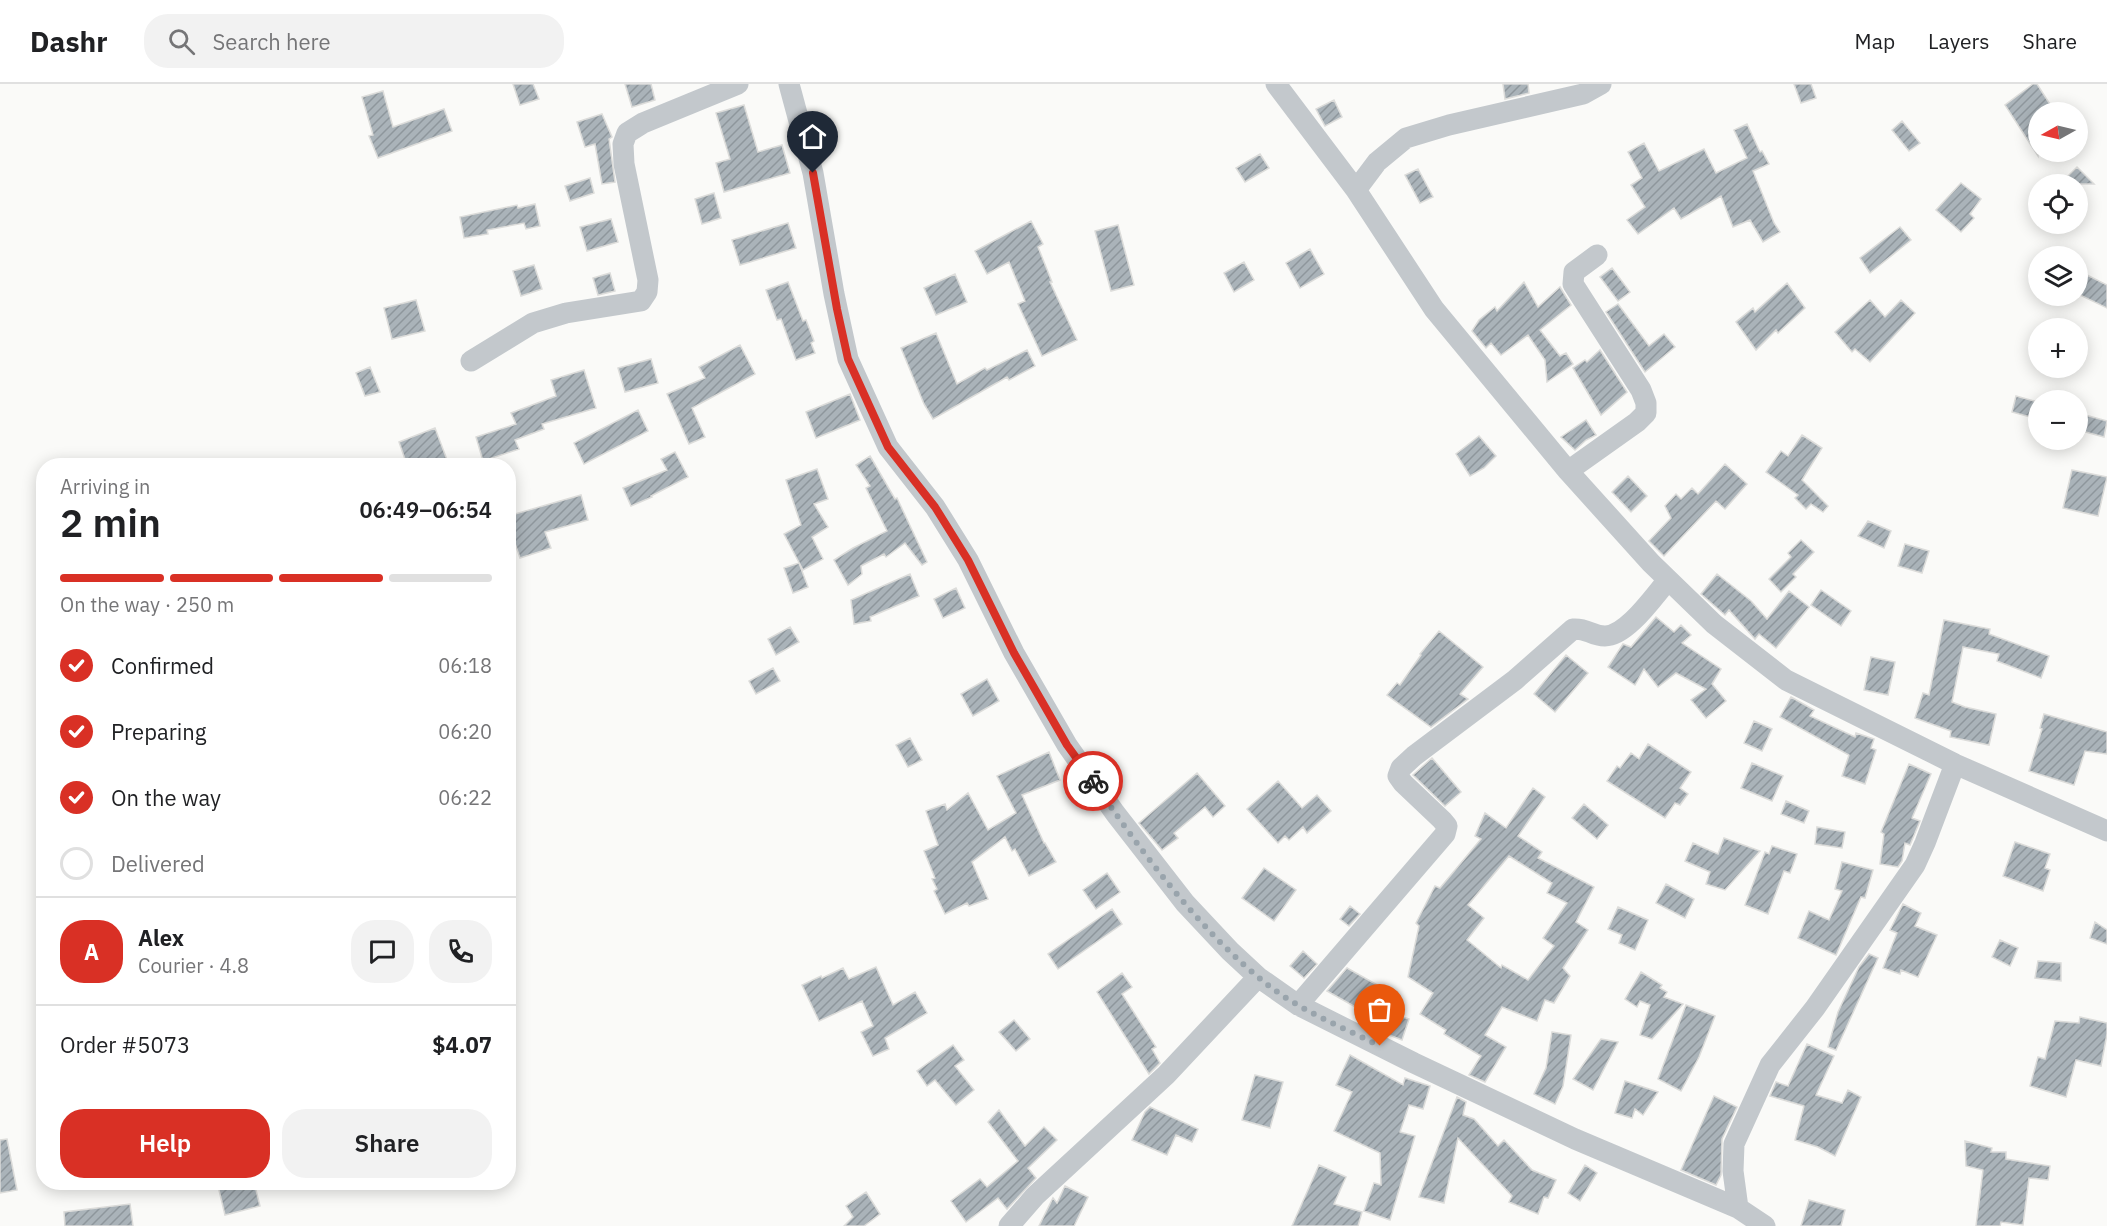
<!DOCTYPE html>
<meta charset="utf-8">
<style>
:root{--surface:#fff;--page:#f2f2f2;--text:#202124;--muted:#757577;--line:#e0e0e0;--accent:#d93025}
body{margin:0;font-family:"IBM Plex Sans",sans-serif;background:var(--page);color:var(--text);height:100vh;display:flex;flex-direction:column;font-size:22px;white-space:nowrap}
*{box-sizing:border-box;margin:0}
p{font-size:20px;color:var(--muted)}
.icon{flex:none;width:33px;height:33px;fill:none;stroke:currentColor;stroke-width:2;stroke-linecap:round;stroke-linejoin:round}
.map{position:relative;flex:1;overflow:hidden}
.side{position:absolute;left:36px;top:374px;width:480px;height:732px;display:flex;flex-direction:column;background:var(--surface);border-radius:24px;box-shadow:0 3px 15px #0003}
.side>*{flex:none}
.needle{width:39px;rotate:262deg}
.tools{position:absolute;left:2028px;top:18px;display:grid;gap:12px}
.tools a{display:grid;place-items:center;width:60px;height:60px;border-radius:50%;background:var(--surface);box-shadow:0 3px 15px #0003;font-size:30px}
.pin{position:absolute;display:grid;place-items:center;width:51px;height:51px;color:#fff;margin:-62px -26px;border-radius:50% 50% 50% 0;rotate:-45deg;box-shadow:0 0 6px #0007}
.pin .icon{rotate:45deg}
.courier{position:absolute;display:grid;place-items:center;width:60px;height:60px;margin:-30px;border:4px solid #d93025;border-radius:50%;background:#fff;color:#222;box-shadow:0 2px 8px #0007}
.head em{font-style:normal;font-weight:600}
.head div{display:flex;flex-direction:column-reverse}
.head{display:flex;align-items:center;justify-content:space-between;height:102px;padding:0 24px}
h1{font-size:39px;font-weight:600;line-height:45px}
.bar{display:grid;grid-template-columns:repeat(4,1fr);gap:9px 6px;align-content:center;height:72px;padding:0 24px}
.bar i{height:8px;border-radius:4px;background:var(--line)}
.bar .on{background:var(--accent)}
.bar p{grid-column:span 4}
.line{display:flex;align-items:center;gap:15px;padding:0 24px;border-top:2px solid var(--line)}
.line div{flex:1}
.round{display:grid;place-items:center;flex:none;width:63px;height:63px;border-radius:24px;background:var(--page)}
ol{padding:0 24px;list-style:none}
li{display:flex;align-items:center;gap:18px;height:66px}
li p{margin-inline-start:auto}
li .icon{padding:6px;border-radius:50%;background:var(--accent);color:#fff;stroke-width:4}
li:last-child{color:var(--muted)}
li i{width:33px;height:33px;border:3px solid var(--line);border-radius:50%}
.action{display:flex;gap:12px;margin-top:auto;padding:12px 24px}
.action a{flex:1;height:69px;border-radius:24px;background:var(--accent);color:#fff;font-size:24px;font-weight:600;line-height:69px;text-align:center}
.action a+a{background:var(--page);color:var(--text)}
header{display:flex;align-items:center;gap:36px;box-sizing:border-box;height:84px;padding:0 30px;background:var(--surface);border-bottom:2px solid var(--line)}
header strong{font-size:28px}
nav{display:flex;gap:33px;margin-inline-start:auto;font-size:21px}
.search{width:420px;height:54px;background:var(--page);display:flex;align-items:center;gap:15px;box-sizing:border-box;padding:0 21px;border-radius:24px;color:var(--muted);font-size:22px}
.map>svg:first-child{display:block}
.building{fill:url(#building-hatch);stroke:#dcdcda;stroke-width:1.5;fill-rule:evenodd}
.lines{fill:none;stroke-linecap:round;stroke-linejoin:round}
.street{stroke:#c3c8cc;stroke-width:21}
.done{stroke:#99a4ac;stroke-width:6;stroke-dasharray:0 10.8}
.route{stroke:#d93025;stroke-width:8}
</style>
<header>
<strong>Dashr</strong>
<div class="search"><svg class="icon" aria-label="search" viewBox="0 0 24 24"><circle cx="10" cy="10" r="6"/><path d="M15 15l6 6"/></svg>Search here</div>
<nav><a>Map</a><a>Layers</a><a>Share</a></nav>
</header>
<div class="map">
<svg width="2107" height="1142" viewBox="0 0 2107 1142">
<defs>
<pattern id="building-hatch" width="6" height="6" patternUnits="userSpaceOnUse" patternTransform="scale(1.5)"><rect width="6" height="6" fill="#aab3b9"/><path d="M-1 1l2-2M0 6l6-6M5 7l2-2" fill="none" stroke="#8e969c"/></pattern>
</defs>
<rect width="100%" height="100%" fill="#fafaf8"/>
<path class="building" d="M513,0H533L539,15L520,21Z
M625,0H651L655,16L632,23Z
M1503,0H1528L1529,9L1505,15Z
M1794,0H1811L1816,14L1801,19Z
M2033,0H2037L2055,28H2038V72L2005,21Z
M383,7L393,43L444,25L452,47L378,74L369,52L373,51L362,13Z
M1334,16L1342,33L1325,42L1316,25Z
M744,21L758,68L782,61L790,89L724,108L716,79L730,75L716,29Z
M602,30L612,53L609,55L615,98L602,100L595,60L585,63L577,38Z
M1902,37L1920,59L1909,67L1892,46Z
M1747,40L1760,68L1762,67L1769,80L1753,87L1774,139L1780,148L1763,158L1750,136L1733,143L1721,112L1681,135L1674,124L1638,150L1627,136L1645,123L1631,101L1642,94L1628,68L1644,59L1659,87L1704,65L1716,89L1747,74L1734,46Z
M1260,70L1269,84L1245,98L1236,84Z
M2077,83L2094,100H2060Z
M1418,85L1433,113L1420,119L1405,91Z
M590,94L594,109L570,117L565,102Z
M1961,99L1981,115L1970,130L1974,134L1961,148L1936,126Z
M714,109L721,134L702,140L695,115Z
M535,120L540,142L526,145L524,139L487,146L488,150L464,154L460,133L517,121L518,124Z
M611,135L618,158L587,167L580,143Z
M1031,137L1043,160L1038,163L1052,198H1050L1077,256L1042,272L1018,220L1025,217L1009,178L987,190L975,167Z
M788,139L796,164L740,181L732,156Z
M1118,141L1134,201L1111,207L1095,147Z
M1900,143L1911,156L1870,189L1860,174Z
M1310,165L1324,190L1300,204L1286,179Z
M1244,178L1254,196L1234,208L1224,189Z
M534,181L542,205L521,212L513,187Z
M1612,184L1630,208L1618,217L1600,193Z
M610,189L615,207L598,211L593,194Z
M2083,189L2107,201V224L2078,210V201Z
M955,190L967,218L936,231L924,204Z
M788,198L803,237L806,236L814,257L811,259L815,269L796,276L781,235L777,236L766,206Z
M1524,198L1538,223L1560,203L1571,221L1540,246L1560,272L1566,269L1573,280L1547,298L1545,276L1528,251L1501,271L1491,259L1486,264L1472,247L1479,236L1495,223L1497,227Z
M1787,199L1805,224L1778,249L1776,246L1756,266L1736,238L1753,224L1755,228Z
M416,216L425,247L392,255L384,224Z
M1870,216L1885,233L1901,216L1915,229L1870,278L1855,265L1852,268L1835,248Z
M1618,220L1649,262L1664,250L1675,263L1645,288L1606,228Z
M936,249L957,300L985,284L987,286L1027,266L1035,282L1009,296L1007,293L933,335L924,320L901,264Z
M740,261L755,290L692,324L705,353L689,360L667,310L705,294L699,283Z
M1600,266L1627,308L1601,331L1573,284L1585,276L1587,278Z
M651,275L658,299L625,308L618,284Z
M370,283L380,308L365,312L356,289Z
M584,286L596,324L542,340L544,345L515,356L519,365L483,377L476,353L516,340L511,329L556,312L551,296Z
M850,310L860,336L816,354L806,328Z
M2016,312L2038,318V335L2012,328Z
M638,326L648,347L584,380L574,359Z
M2078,329L2107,337L2104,353L2078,346Z
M1586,336L1596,351L1586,356L1575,366L1561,353Z
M435,344L449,381H407L399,358Z
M1802,351L1822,364L1802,396L1828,422L1823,428L1811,420L1806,425L1795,414L1798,411L1766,388L1781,367L1788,372Z
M1479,352L1496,372L1484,384L1470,392L1456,370Z
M675,368L688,393L651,412L652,413L631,422L623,404L667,386L661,375Z
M870,372L895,415L897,414L927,478L922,481L905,459L886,473L884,470L861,482L862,490L848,501L834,476L853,464L887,447L866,404L870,402L856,381Z
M1725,380L1747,400L1725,425L1716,417L1664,472L1649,457L1671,434L1665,422L1676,410L1681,415L1692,404L1698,410Z
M817,385L828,415L814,420L828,443L812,453L823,475L803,486L784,450L801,441L786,396Z
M2072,386L2107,393L2098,432L2063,424Z
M1628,392L1647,412L1631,428L1612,408Z
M581,411L588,436L545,448L551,464L520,474L508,439V432Z
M1868,437L1891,447L1884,464L1858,452Z
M1801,456L1814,468L1793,490L1796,493L1781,508L1769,495L1791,473L1788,469Z
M1905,460L1929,467L1922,489L1898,482Z
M799,479L808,503L793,509L784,484Z
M910,490L919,512L870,533L871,537L854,540L851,516Z
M1717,490L1751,517L1767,535L1789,507L1809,523L1776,564L1759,550L1755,555L1729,526L1725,531L1701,510Z
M956,504L965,524L943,534L934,515Z
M1821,506L1851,527L1841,542L1811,521Z
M1656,533L1674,548L1681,541L1691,551L1682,559L1721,585L1712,600L1726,617L1706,634L1691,616L1706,605L1676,589L1658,603L1644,585L1635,601L1608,583L1623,560L1631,563Z
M1944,536L1990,545L1989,550L2049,572L2041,594L1997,577L1999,570L1963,563L1952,618L1965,623L1996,630L1989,661L1950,653L1951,647L1915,634L1923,609L1929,611Z
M790,543L799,558L776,571L768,555Z
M1439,547L1483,583L1460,610L1468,615L1431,643L1387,611L1397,599L1400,601L1421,571L1420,570Z
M1566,571L1588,589L1555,628L1534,610Z
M1871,573L1895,578L1888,611L1864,606Z
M773,584L780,597L756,610L749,597Z
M987,595L999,617L973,632L961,610Z
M1791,613L1814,626L1810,632L1855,653L1856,649L1874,655L1871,664L1876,666L1865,700L1842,692L1849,671L1780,633Z
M2044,630L2107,648V670L2085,667L2074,701L2029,687L2042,645L2040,644Z
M1754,637L1772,645L1762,667L1744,659Z
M910,654L922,676L908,683L896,661Z
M1648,660L1691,688L1680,704L1688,710L1680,721L1675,719L1665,734L1607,697L1617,682L1620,684L1631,669L1639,675Z
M1049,668L1060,696L1022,711L1044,759H1045L1056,778L1029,792L1015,765L1012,767L1005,753L972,778L988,815L969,822L967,819L945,830L934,807L937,805L932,795L935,794L924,767L938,761L926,727L945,720L947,726L968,709L988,746L1016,729L997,692Z
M1432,674L1461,708L1445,722L1413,691Z
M1752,679L1783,692L1772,717L1741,704Z
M1909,680L1931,690L1912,734L1920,737L1910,761L1905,759L1902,777L1898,783L1880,780L1884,750L1881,748Z
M1197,689L1225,722L1213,733L1205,723L1174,749L1178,754L1162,766L1139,739Z
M1278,697L1302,724L1317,711L1331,727L1307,749L1303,743L1289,756L1285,752L1278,759L1247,725Z
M1533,704L1545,713L1518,752L1542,768L1538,774L1594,803L1576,838L1588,846L1563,884L1570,892L1554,919L1545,916L1537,937L1502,923L1485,951L1506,963L1485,998L1469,991L1481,972L1444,950L1446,946L1420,930L1433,909L1408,893L1419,842L1416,839L1435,802L1440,804L1481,755L1475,752L1485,729L1506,744ZM1509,772L1552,799L1547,809L1567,819L1543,854L1554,862L1528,896L1502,881L1501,884L1467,856L1484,834L1468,821Z
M1786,717L1809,727L1804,739L1781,730Z
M1584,720L1608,741L1597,755L1572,734Z
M1817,743L1845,748L1842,764L1815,760Z
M1724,754L1760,767L1725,806L1706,800L1710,788L1685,777L1693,759L1718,770Z
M2015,758L2050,770L2045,784L2050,786L2043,807L2003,792Z
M1772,762L1797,770L1790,789L1784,787L1768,830L1745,821L1765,768L1769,770Z
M1842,778L1873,786L1865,814L1861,813L1836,871L1798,854L1809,827L1829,836L1842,807L1835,805Z
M1264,784L1296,806L1274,837L1242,814Z
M1107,789L1120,808L1096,825L1083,806Z
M1666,800L1694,815L1685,834L1656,819Z
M1903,820L1921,829L1915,842L1937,851L1918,893L1901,886L1900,890L1883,884L1897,849L1890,846Z
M1350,822L1360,830L1349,842L1340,835Z
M1618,823L1648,836L1635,866L1619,859L1622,851L1608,845Z
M1112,825L1122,840L1058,885L1048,870Z
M2095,838L2107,846V860L2090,854Z
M2000,856L2018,864L2010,882L1992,873Z
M1303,867L1317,880L1304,894L1290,882Z
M1869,870L1878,874L1836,966L1828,963L1838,928L1859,883Z
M2038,877L2061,879V897L2035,894Z
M876,883L893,921L915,908L927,929L885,954L889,965L873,972L861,948L873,942L862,917L819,937L802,901L821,892L822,894L843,884L849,895Z
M1347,884L1381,903L1366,929L1327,907Z
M1641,888L1662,901L1660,904L1667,908L1664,913L1683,920L1652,955L1640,951L1650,921L1640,917L1637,923L1625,915Z
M1122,889L1132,903L1122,910L1156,963L1152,965L1160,979L1149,990L1097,908Z
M1686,921L1715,932L1699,973L1681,1007L1658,995Z
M1381,926L1409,935L1402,956L1374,945Z
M2080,933L2107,939V950L2101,982L2076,976L2066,1013L2030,1002L2038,973L2045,975L2055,937L2079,939Z
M1014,936L1030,955L1016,967L999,948Z
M1552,948L1571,951L1563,1002L1555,1020L1534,1010L1546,984Z
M1601,955L1618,958L1593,1006L1573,995Z
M1807,960L1834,972L1816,1011L1842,1019L1848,1006L1861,1013L1835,1072L1818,1063L1795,1056L1804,1022L1770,1012L1776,998L1788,1002Z
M953,961L964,976L955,982L974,1006L956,1021L935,996L927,1002L917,987Z
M1350,971L1403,1001L1405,994L1430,1002L1423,1025L1409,1021L1400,1048L1415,1052L1390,1136L1364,1127L1374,1099L1381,1101L1380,1069L1334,1047L1352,1008L1336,1001Z
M1255,991L1283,998L1270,1044L1242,1036Z
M1625,997L1658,1008L1643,1031L1635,1025L1632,1034L1615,1029Z
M1714,1012L1737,1023L1722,1055L1721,1091L1716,1101L1681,1086Z
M1457,1013L1466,1018L1463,1031L1474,1035L1498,1062L1504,1056L1532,1086L1556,1096L1548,1114L1544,1113L1538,1130L1509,1118L1512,1112L1458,1054L1444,1119L1419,1113Z
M1150,1023L1198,1045L1192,1058L1176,1051L1167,1071L1132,1056L1145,1028Z
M999,1026L1025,1062L1044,1043L1057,1056L1028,1084L1036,1094L1007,1125L998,1114L966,1138L951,1117L980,1095L987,1103L1018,1077L988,1038Z
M7,1055L17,1106L0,1109V1056Z
M1965,1057L1992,1064L1991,1068H2006V1075L2050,1082L2048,1096L2029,1094L2023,1141L2001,1138L2000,1142H1976L1983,1086L1966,1082Z
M1319,1081L1346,1093L1334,1120L1362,1128L1358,1142H1292Z
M1585,1081L1597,1089L1580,1117L1568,1109Z
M217,1098H254L260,1122L225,1131Z
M1065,1102L1088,1113L1074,1142H1039L1053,1114L1057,1119Z
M866,1108L880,1130L864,1142H844L853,1133L846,1122Z
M1809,1116L1845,1126L1841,1142H1801Z
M130,1120L133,1142H65L64,1128Z"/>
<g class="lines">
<path class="street" d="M789,0L813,89L834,210L848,275L888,363L935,423L968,476L1014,569L1067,661L1115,729L1185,819L1230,867L1258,893L1298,921L1414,979L1575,1055L1738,1124L1765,1142
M1276,0L1356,106L1434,225L1568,387L1651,479L1714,540L1786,596L1955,680L2107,747
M1356,106L1377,78L1406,54L1449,41L1583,10L1601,0
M471,277L533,239L566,229L641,217L647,208L648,196L624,80L623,60L627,49L643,39L738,0
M1568,387L1637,338L1646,329V319L1641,306L1573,200L1574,188L1597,171
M1298,921L1445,750L1447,742L1442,736L1403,699L1398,692L1401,684L1414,672L1515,596L1573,545C1588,544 1591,552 1605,552C1627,552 1654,512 1668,496
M1738,1124L1733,1087L1734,1060L1770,981L1815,924L1915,781L1925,759L1955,680
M1009,1142L1035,1112L1166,991L1258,893"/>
</g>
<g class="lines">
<path class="done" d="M1093,697C1140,766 1202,850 1268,901C1301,927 1342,943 1380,962"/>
<path class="route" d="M813,89L837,225L848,275L888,363L935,423L968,476L1014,569L1067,661L1093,697"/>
</g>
</svg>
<div class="tools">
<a><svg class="needle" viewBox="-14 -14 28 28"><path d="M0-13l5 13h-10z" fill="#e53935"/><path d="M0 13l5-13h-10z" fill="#757577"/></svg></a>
<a><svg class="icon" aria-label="locate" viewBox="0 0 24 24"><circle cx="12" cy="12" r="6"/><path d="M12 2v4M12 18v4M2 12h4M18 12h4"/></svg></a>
<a><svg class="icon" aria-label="layers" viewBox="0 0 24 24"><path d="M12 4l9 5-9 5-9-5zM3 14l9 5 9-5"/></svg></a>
<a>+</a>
<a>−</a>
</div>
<div class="pin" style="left:1380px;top:962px;background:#ea580c"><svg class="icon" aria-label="bag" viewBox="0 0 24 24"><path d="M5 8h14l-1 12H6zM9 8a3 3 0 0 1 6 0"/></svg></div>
<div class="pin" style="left:813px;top:89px;background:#1f2937"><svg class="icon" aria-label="home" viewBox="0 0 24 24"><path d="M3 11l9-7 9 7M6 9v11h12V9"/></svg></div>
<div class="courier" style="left:1093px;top:697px"><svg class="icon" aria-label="bike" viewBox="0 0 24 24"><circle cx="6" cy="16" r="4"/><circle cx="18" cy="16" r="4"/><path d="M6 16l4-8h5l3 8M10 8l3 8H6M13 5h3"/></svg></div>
<section class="side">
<div class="head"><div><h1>2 min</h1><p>Arriving in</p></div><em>06:49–06:54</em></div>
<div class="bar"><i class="on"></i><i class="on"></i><i class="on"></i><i></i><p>On the way · 250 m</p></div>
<ol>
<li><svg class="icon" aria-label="check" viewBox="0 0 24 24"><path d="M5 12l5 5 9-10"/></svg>Confirmed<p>06:18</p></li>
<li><svg class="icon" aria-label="check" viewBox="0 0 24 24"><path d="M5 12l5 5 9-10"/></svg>Preparing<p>06:20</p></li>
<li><svg class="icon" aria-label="check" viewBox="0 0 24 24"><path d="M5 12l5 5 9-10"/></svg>On the way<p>06:22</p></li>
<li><i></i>Delivered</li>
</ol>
<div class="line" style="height:108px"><b class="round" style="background:var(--accent);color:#fff">A</b><div><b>Alex</b><p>Courier · 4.8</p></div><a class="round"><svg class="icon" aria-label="chat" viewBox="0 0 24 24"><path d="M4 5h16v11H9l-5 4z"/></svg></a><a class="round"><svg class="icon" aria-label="phone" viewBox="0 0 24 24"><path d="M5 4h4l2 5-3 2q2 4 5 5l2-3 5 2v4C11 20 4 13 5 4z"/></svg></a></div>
<div class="line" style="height:78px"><div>Order #5073</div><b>$4.07</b></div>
<div class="action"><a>Help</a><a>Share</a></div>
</section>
</div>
